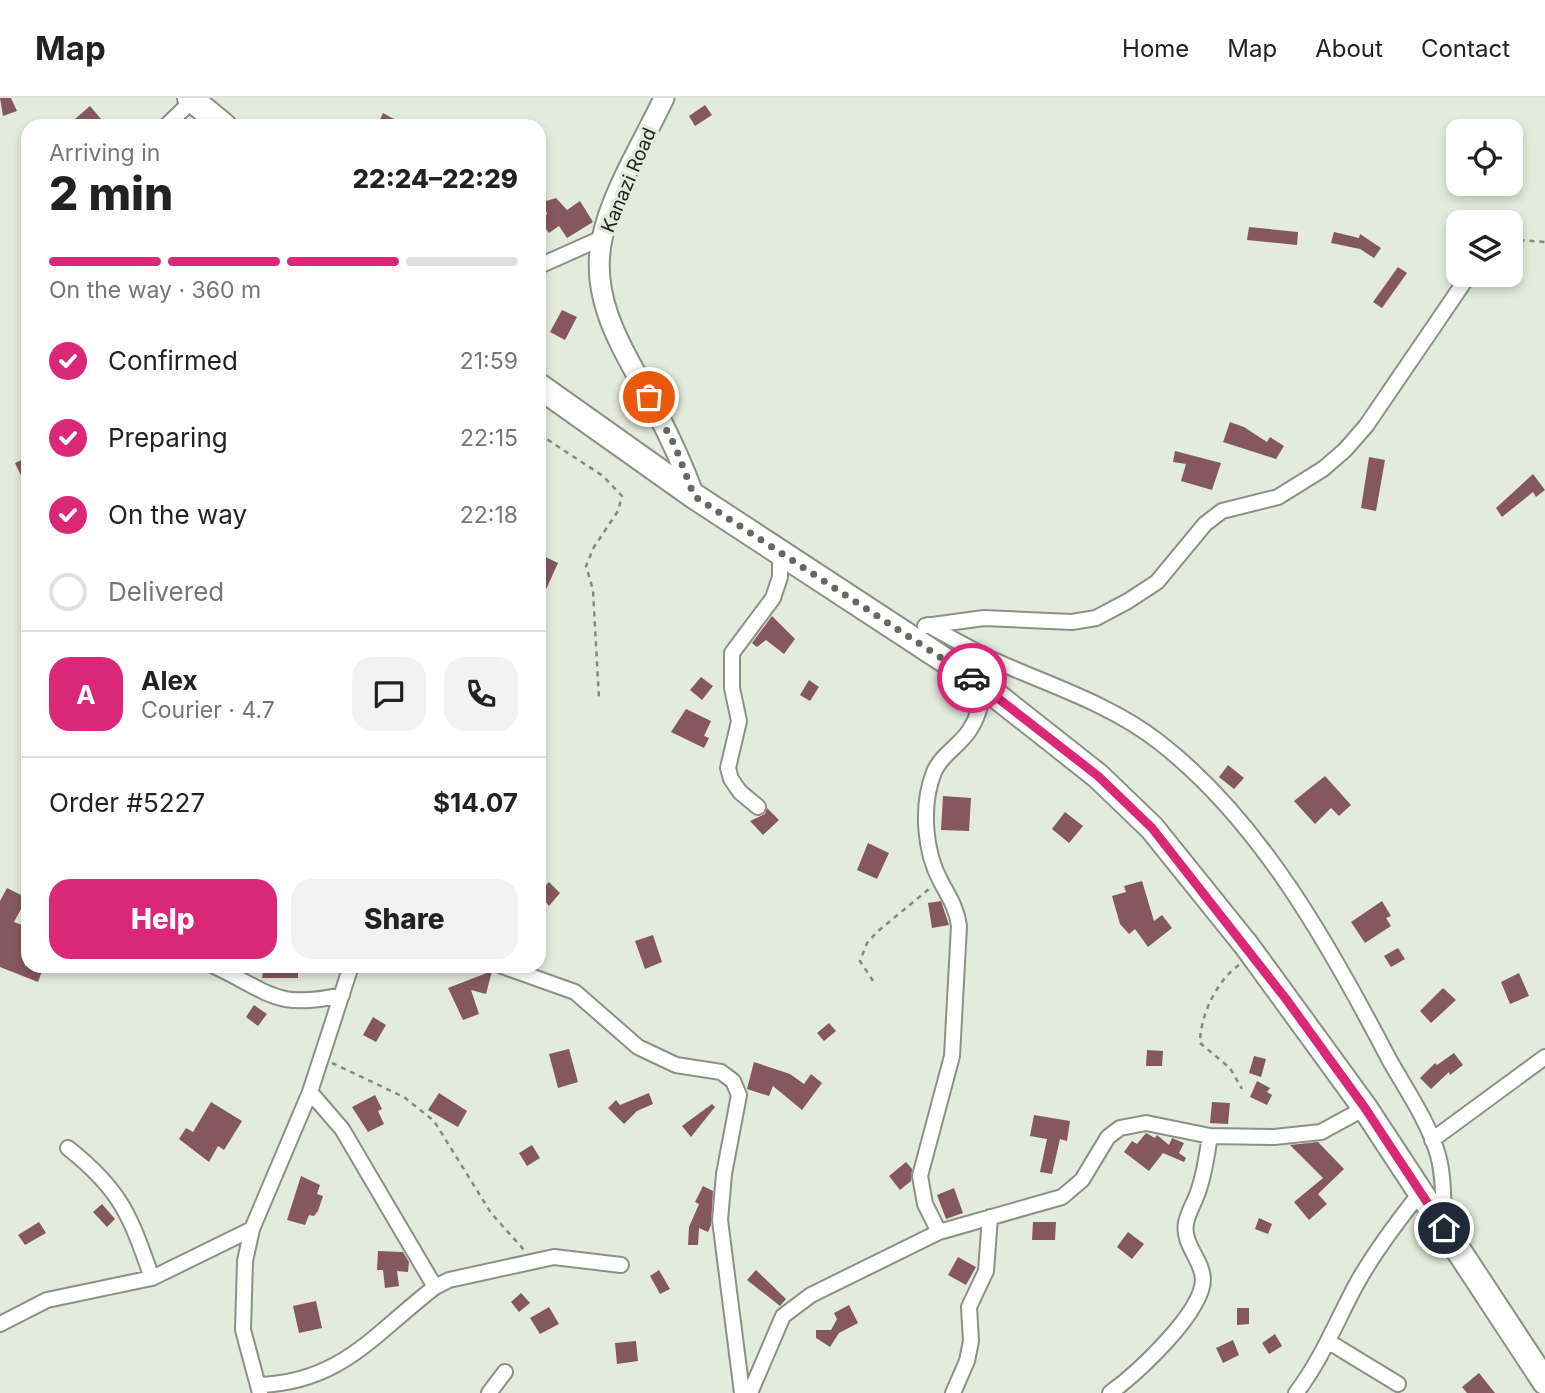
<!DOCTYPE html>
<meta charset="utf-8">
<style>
:root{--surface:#fff;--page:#f2f2f2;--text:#222;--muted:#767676;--line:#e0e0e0;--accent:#db2777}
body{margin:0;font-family:Inter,sans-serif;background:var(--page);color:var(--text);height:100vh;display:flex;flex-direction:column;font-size:26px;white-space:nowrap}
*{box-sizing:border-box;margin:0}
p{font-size:23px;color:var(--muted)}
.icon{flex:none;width:38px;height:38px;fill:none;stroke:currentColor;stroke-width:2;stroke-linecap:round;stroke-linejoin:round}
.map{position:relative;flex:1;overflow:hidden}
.sheet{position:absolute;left:21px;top:21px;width:525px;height:854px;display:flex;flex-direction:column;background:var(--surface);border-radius:21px;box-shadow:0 4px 10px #0003}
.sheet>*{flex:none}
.fabs{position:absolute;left:1446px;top:21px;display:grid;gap:14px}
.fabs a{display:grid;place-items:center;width:77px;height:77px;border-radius:14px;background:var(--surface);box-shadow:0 4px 10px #0003;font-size:35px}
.pin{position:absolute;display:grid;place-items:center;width:60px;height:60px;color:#fff;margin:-30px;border:4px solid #fff;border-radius:50%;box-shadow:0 2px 7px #0007}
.courier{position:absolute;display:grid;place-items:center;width:70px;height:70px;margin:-35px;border:5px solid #db2777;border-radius:50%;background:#fff;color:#222;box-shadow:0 2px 9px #0007}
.summary em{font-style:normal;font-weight:800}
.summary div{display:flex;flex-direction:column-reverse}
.summary{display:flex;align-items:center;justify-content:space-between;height:119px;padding:0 28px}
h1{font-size:46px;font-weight:800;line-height:52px}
.bar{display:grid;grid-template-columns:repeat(4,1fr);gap:10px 7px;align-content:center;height:84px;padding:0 28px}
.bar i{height:9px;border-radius:5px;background:var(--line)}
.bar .current{background:var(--accent)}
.bar p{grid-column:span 4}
.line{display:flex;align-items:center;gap:18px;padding:0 28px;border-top:2px solid var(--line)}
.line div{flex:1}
.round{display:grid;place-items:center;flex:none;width:74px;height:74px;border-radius:21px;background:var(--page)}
ol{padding:0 28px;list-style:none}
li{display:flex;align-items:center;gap:21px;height:77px}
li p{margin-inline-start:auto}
li .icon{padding:7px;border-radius:50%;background:var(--accent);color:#fff;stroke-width:4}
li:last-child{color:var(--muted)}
li i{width:38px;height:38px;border:4px solid var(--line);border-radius:50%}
.button{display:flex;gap:14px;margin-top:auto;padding:14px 28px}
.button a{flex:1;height:80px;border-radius:21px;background:var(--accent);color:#fff;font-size:28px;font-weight:800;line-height:80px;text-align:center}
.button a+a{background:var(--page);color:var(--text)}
header{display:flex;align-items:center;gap:42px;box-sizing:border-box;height:98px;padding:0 35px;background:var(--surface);border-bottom:2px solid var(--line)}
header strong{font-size:33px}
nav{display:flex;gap:38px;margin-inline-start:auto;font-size:24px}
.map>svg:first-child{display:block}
.building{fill:#85585f}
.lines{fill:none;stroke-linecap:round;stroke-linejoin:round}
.street-casing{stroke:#8b9285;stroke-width:18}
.secondary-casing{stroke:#8b9285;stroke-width:23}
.highway-casing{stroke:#8b9285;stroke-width:28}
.path{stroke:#84897f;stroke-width:2.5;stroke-dasharray:5 5;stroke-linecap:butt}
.street{stroke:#fff;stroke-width:14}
.secondary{stroke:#fff;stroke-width:19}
.highway{stroke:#fff;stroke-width:24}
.done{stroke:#64685f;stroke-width:7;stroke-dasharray:0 12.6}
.route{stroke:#db2777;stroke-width:9}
.labels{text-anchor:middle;stroke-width:7;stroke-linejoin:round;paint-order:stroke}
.street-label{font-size:19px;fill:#1f221c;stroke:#e3ebdc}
</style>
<header>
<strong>Map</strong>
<nav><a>Home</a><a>Map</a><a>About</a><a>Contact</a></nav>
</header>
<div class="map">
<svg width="1545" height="1295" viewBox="0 0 1545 1295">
<rect width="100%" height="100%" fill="#e3ebdc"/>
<path class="building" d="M0,0H11L17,13L3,18Z
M705,7L712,17L695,28L689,18Z
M90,8L107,28H81L75,21Z
M383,15L407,28H377Z
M556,100L567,112L580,103L593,124L567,140L559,128L549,135L540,123L547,116L543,104Z
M1249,129L1298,134L1297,147L1247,142Z
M1334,134L1359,140L1360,136L1381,150L1374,160L1360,151L1331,145Z
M1398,169L1407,175L1382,210L1373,204Z
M562,212L577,219L565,242L550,234Z
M1230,324L1244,329L1267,344L1270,339L1284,348L1276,361L1223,344Z
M1175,353L1221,365L1212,392L1181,383L1186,366L1173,364Z
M28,359V392L15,365Z
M1369,359L1385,362L1376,413L1361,410Z
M1533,376L1545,392L1536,399L1533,394L1502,419L1496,410Z
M539,456L558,465L539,507Z
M772,518L795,541L784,556L766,542L757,549L752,545Z
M701,579L713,588L702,602L690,592Z
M809,582L819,589L810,603L800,597Z
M686,611L711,623L704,638L709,640L704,650L671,634Z
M1228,667L1244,680L1234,691L1219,679Z
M1325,678L1351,707L1339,718L1331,710L1315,726L1294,703Z
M943,698L971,700L969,733L941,732Z
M767,710L779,722L763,737L750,723L765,716Z
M1065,714L1083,728L1069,745L1052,731Z
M868,745L889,755L877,781L857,772Z
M1142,783L1154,823L1162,817L1172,830L1148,849L1135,831L1129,836L1120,826L1112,798L1126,794L1124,788Z
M549,784L560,795L549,808L539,795Z
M7,790L27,800L14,824L28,829L25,868H44L38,884L0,869V803Z
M941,803L949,827L932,830L928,805Z
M1382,803L1391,818L1386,820L1391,828L1365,845L1351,824Z
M653,837L662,864L645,871L635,843Z
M1398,850L1405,861L1391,869L1384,858Z
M264,868H298V880H262Z
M492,873L486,896L471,892L479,916L463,922L448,890Z
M1519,875L1529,898L1510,906L1501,884Z
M1443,890L1456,902L1431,925L1420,913Z
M254,907L267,916L258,928L246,919Z
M373,919L386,927L376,944L363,937Z
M829,925L836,933L824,943L817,935Z
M569,951L578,984L558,990L549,956Z
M1147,952L1163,953L1162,968H1146Z
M1454,955L1463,967L1450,977L1449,974L1431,991L1420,980L1435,965L1437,967Z
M1254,958L1266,961L1261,979L1249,975Z
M754,964L790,976L804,986L811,976L822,985L802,1012L773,988L769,998L747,991Z
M1257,983L1270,990L1267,994L1272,997L1267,1007L1250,999Z
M439,995L467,1013L458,1029L428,1012Z
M649,995L653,1006L637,1013L624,1026L608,1010L616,1002L620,1007Z
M375,997L382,1011L378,1013L384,1026L368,1034L352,1009Z
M211,1004L242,1023L224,1052L218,1048L209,1064L179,1041L186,1030L193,1034Z
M1212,1004L1230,1005L1228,1026L1210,1025Z
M712,1006L715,1009L691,1039L682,1028Z
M1034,1017L1070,1023L1067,1043L1060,1041L1052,1076L1040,1074L1047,1041L1030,1038Z
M1146,1035L1155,1040L1157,1037L1169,1047L1172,1040L1184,1045L1179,1055L1186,1060L1184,1064L1163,1055L1149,1073L1124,1054L1132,1043L1137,1046Z
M1318,1044L1344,1071L1318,1096L1327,1106L1309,1122L1294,1104L1323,1080L1290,1047Z
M532,1047L540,1060L527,1068L519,1055Z
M906,1064L912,1071L911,1083L900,1092L889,1078Z
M301,1078L320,1087L317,1096L323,1098L318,1113L314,1118L309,1117L305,1127L287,1122Z
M703,1088L713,1093L711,1127L708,1134L699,1130L698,1147H688L689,1129L699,1106L695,1104Z
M954,1090L963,1115L946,1121L937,1097Z
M102,1106L115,1121L107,1129L93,1114Z
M1259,1120L1272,1126L1268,1136L1255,1131Z
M39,1124L46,1135L25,1147L18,1137Z
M1033,1124H1056L1055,1142H1032Z
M1128,1134L1144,1146L1132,1161L1117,1149Z
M378,1153L403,1154L409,1164L408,1174L397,1173L399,1188L385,1190L383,1172H377Z
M958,1159L976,1169L966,1187L948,1177Z
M659,1172L670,1191L660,1196L650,1178Z
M756,1172L786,1201L780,1208L747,1182Z
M521,1195L530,1205L519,1214L511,1204Z
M316,1203L322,1230L299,1235L293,1208Z
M849,1207L858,1225L839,1235L830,1249L816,1240V1232H831L837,1221L834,1215Z
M549,1209L559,1226L540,1236L530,1220Z
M1237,1210H1249V1226L1237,1227Z
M1275,1236L1282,1248L1269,1256L1262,1245Z
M1233,1242L1239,1257L1223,1265L1216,1250Z
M636,1243L638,1263L617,1266L615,1245Z
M1479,1275L1495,1295H1467L1462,1289Z"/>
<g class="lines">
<g class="street-casing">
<path id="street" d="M166,28L193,2
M539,168L602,140
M928,527C951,540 974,553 998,564C1052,588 1112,607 1159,644C1261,723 1331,850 1390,963C1407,993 1428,1023 1438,1057C1444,1079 1443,1102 1444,1125
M925,528L984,520L1072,524L1096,520L1128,503L1157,484L1205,426L1222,413L1278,399L1323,371L1345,352L1366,328L1469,177
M758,709L740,694L731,681L728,670L739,623L732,590V555L773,500L780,479V453
M214,868C270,894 275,912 342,897
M502,868L575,894L638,949L676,967L721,974L733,983L739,997L724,1076L720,1122L742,1295
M310,994L342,1031L435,1189
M1432,1042L1545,959
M68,1050C121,1092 130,1117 152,1180
M939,1134L925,1106L920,1078L952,958L959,828C957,811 949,799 941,784C924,753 921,707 934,674C942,656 958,649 969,633C978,620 982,604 984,588
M0,1226L47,1202L152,1180L252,1131
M1329,1244L1398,1286
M258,1287C341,1285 375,1235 435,1189L449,1182L554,1159L621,1167
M260,1295L243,1232L245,1163L252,1131L310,994L351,868
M489,1295L505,1274
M750,1295L783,1218L811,1197L939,1134L1062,1099L1082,1082L1108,1039L1120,1030L1146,1025L1210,1038L1274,1039L1321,1034L1365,1010
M953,1295L967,1263L971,1243L969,1209L986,1173L990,1119
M1110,1295C1136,1276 1203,1215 1203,1181C1202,1161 1182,1146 1186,1125C1188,1114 1196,1102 1199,1091C1205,1074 1207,1055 1210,1038
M1296,1295C1322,1261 1336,1224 1356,1187C1374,1154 1397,1124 1420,1095"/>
</g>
<g class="secondary-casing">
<path id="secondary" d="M664,0C644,43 611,95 602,141C589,201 623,251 650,301C667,333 682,364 694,398"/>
</g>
<g class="highway-casing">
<path id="highway" d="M190,0L224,28
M539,288L694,398L984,588L1098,678L1152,730L1247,848L1365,1010L1545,1284"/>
</g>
<path class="path" d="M1510,145L1519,142L1545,144
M539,336L603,378L622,398L618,413L594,449L586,468L593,492L599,601
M1239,867C1217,882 1200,918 1200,945L1230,970L1242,991
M873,883L860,863L867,845L877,834L929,791
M332,965L404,999L434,1023L491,1115L525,1153"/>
<use href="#street" class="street"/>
<use href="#secondary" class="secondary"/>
<use href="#highway" class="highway"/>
</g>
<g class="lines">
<path class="done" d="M649,299L675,348L694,398L972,580"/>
<path class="route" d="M972,580L1098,678L1152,730L1286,901L1365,1010L1444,1130"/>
</g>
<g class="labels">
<g class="street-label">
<text transform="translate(628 82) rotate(-67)" y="7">Kanazi Road</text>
</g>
</g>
</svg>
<div class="fabs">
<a><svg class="icon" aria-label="locate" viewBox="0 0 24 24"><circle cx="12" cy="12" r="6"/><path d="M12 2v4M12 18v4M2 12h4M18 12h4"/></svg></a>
<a><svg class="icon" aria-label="layers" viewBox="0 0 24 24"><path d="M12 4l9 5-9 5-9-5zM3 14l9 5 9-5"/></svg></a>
</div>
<div class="pin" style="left:649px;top:299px;background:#ea580c"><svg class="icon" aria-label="bag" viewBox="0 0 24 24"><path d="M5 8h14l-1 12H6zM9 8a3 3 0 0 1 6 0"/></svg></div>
<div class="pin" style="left:1444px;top:1130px;background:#1f2937"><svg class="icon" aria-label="home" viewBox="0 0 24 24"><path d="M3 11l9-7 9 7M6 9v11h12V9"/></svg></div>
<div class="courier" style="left:972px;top:580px"><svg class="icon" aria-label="car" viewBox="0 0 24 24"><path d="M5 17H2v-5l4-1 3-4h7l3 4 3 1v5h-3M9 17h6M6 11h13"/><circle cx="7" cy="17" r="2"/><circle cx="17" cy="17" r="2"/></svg></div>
<section class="sheet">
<div class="summary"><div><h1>2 min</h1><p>Arriving in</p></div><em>22:24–22:29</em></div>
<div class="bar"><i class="current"></i><i class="current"></i><i class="current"></i><i></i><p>On the way · 360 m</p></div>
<ol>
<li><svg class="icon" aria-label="check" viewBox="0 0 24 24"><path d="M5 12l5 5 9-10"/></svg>Confirmed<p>21:59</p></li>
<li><svg class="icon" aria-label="check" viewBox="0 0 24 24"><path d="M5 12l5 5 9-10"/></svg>Preparing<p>22:15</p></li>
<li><svg class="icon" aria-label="check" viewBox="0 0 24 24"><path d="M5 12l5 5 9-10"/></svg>On the way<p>22:18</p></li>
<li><i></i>Delivered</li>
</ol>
<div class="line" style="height:126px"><b class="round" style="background:var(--accent);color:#fff">A</b><div><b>Alex</b><p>Courier · 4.7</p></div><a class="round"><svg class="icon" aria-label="chat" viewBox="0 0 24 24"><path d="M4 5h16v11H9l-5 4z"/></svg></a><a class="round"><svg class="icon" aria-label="phone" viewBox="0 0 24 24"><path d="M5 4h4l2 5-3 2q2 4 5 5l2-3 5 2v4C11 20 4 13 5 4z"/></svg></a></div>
<div class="line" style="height:91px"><div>Order #5227</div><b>$14.07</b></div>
<div class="button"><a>Help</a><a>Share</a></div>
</section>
</div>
